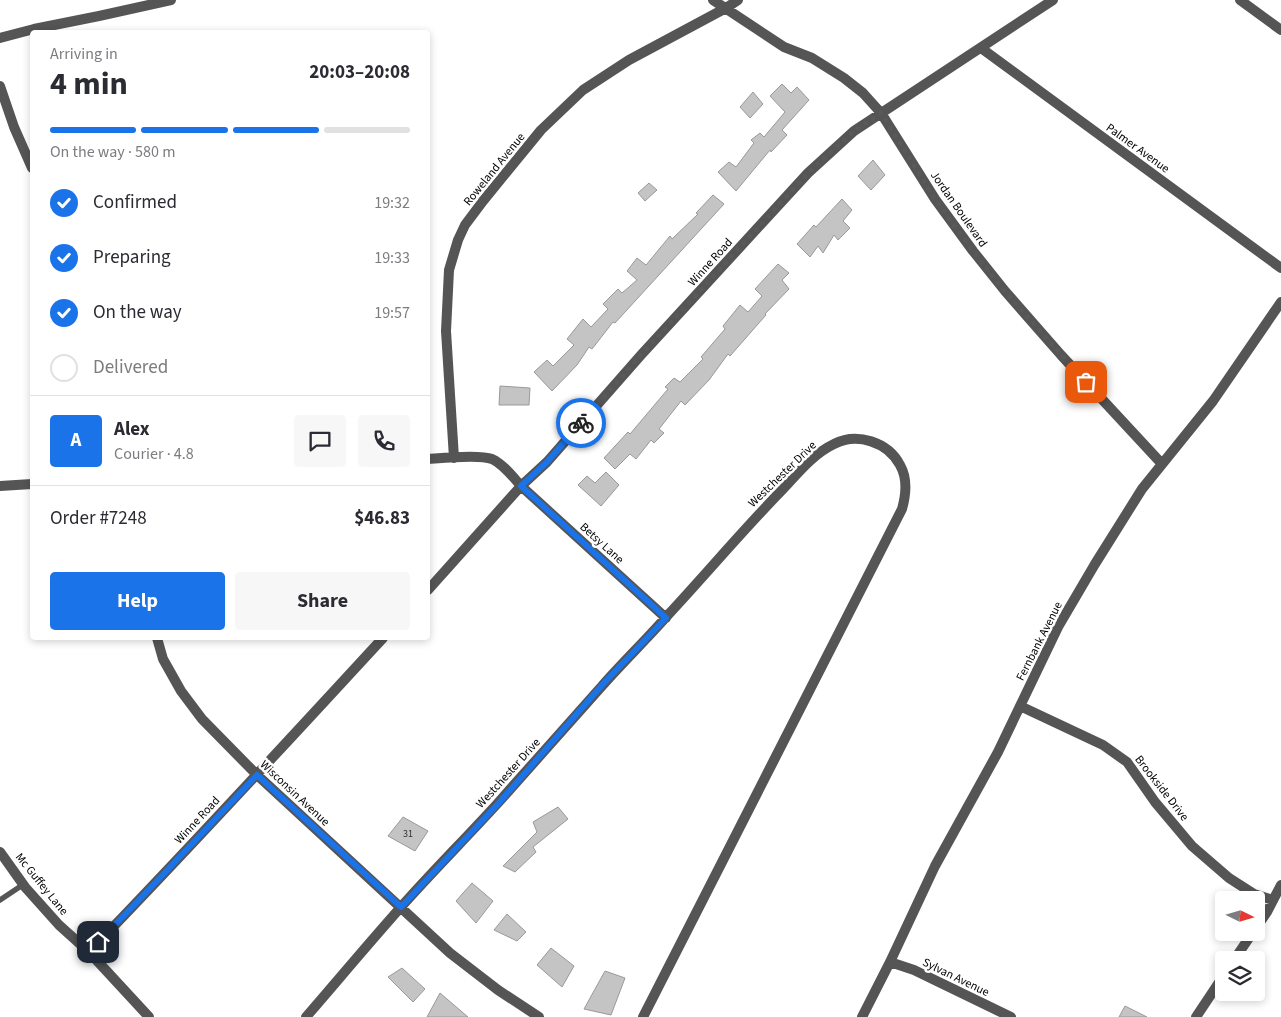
<!DOCTYPE html>
<meta charset="utf-8">
<style>
:root{--surface:#fff;--page:#f7f7f7;--text:#2b2b33;--muted:#7c7c81;--line:#e1e1e2;--accent:#1a73e8}
body{margin:0;font-family:"Source Sans 3",sans-serif;background:var(--page);color:var(--text);height:100vh;display:flex;flex-direction:column;font-size:19px;white-space:nowrap}
*{box-sizing:border-box;margin:0}
p{font-size:16px;color:var(--muted)}
.icon{flex:none;width:28px;height:28px;fill:none;stroke:currentColor;stroke-width:2;stroke-linecap:round;stroke-linejoin:round}
.map{position:relative;flex:1;overflow:hidden}
.drawer{position:absolute;left:30px;top:30px;width:400px;height:610px;display:flex;flex-direction:column;background:var(--surface);border-radius:5px;box-shadow:0 2px 8px #0003}
.drawer>*{flex:none}
.needle{width:32px;rotate:95deg}
.tools{position:absolute;left:1215px;top:891px;display:grid;gap:10px}
.tools a{display:grid;place-items:center;width:50px;height:50px;border-radius:5px;background:var(--surface);box-shadow:0 2px 8px #0003;font-size:25px}
.pin{position:absolute;display:grid;place-items:center;width:42px;height:42px;color:#fff;margin:-21px;border-radius:10px;box-shadow:0 2px 8px #0006}
.courier{position:absolute;display:grid;place-items:center;width:50px;height:50px;margin:-25px;border:4px solid #1a73e8;border-radius:50%;background:#fff;color:#222;box-shadow:0 1px 6px #0007}
.head em{font-style:normal;font-weight:700}
.head div{display:flex;flex-direction:column-reverse}
.head{display:flex;align-items:center;justify-content:space-between;height:85px;padding:0 20px}
h1{font-size:32px;font-weight:700;line-height:38px}
.bar{display:grid;grid-template-columns:repeat(4,1fr);gap:8px 5px;align-content:center;height:60px;padding:0 20px}
.bar i{height:6px;border-radius:4px;background:var(--line)}
.bar .active{background:var(--accent)}
.bar p{grid-column:span 4}
.line{display:flex;align-items:center;gap:12px;padding:0 20px;border-top:1px solid var(--line)}
.line div{flex:1}
.round{display:grid;place-items:center;flex:none;width:52px;height:52px;border-radius:5px;background:var(--page)}
ol{padding:0 20px;list-style:none}
li{display:flex;align-items:center;gap:15px;height:55px}
li p{margin-inline-start:auto}
li .icon{padding:5px;border-radius:50%;background:var(--accent);color:#fff;stroke-width:4}
li:last-child{color:var(--muted)}
li i{width:28px;height:28px;border:2px solid var(--line);border-radius:50%}
.action{display:flex;gap:10px;margin-top:auto;padding:10px 20px}
.action a{flex:1;height:58px;border-radius:5px;background:var(--accent);color:#fff;font-size:20px;font-weight:700;line-height:58px;text-align:center}
.action a+a{background:var(--page);color:var(--text)}
.map>svg:first-child{display:block}
.building{fill:#c4c4c4;stroke:#999}
.lines{fill:none;stroke-linecap:round;stroke-linejoin:round}
.lane{stroke:#555;stroke-width:5.5}
.street{stroke:#555;stroke-width:10}
.done{stroke:#595959;stroke-width:5;stroke-dasharray:0 9}
.route{stroke:#1a73e8;stroke-width:6}
.labels{text-anchor:middle;stroke-width:5;stroke-linejoin:round;paint-order:stroke}
.number-label{font-size:10px;fill:#313131}
.street-label{font-size:12px;fill:#000;stroke:#fff}
</style>
<div class="map">
<svg width="1281" height="1017" viewBox="0 0 1281 1017">
<rect width="100%" height="100%" fill="#fff"/>
<path class="building" d="M782,84L791,93L797,87L809,100L782,130L787,135L771,152L770,150L736,191L718,172L729,162L736,167L754,143L751,140L760,133L764,137L785,112L770,96Z
M753,92L763,104L750,118L740,107Z
M873,160L885,175L871,190L858,176Z
M649,183L657,190L645,201L638,193Z
M713,195L724,204L615,323L613,322L592,349L589,347L577,365L552,391L534,372L547,360L553,366L574,345L567,339L583,319L591,327L608,309L603,304L618,289L622,293L637,280L627,271L637,258L646,265L670,236L672,239L698,214L696,213Z
M842,199L852,210L843,221L850,228L838,240L834,235L823,253L818,246L810,257L797,244L814,225L816,227Z
M778,264L789,273L782,280L789,289L765,314L766,315L730,356L728,354L709,380L685,405L681,401L659,429L664,433L654,443L651,440L636,459L630,454L615,469L604,458L628,432L630,434L668,389L665,387L674,378L680,382L703,359L701,357L725,329L723,326L740,305L748,312L762,296L755,289Z
M500,386L530,388L529,405H499Z
M606,472L619,485L601,506L578,485L587,476L595,483Z
M558,807L568,819L533,847L536,852L515,872L503,866L537,832L533,822Z
M403,817L428,831L415,851L388,836Z
M472,883L493,901L476,923L456,901Z
M507,914L526,932L517,941L494,930Z
M551,948L574,966L562,987L537,965Z
M402,968L425,989L413,1002L388,977Z
M605,971L625,978L611,1015L584,1009Z
M440,993L468,1017H427Z
M1125,1006L1147,1017H1119Z"/>
<g class="lines">
<path class="lane" d="M0,900L24,884"/>
<path class="street" d="M713,0L784,47L812,58L844,78L863,93L881,113L935,199L973,251L1005,291L1061,355L1162,464
M1240,0L1281,30
M0,38L34,29L99,16L171,0
M981,48L1281,268
M0,86L14,127L32,168
M454,458L446,331L449,270L458,240L465,225L483,201L541,130L583,90L629,60L726,8L738,0
M428,459C442,458 479,454 492,459C503,464 513,477 521,486L666,618
M0,486L32,484
M428,590L521,486L547,462L641,355L808,173L854,131L1053,0
M157,638L163,659L181,691L202,719L257,775L450,953L498,990L539,1017
M1020,706L1103,745L1127,762L1155,802L1192,846L1229,878L1254,894L1273,900
M0,852L25,887L59,925L89,952L149,1017
M1256,928L1267,912L1281,885
M89,952C189,849 286,743 383,638
M1234,960L1253,932
M890,962L914,970L1011,1017
M306,1017C338,980 369,943 401,907C432,872 465,839 497,804C532,765 567,725 602,686C623,662 646,640 667,616C706,574 743,530 783,489C798,473 813,454 834,444C857,432 888,442 900,465C908,479 906,495 902,509L643,1017
M862,1017L890,962L935,866L998,752L1058,627L1095,564L1142,489L1213,401L1281,302
M1196,1017L1224,975"/>
</g>
<g class="lines">
<path class="done" d="M581,423L641,355L808,173L854,131L881,113L935,199L973,251L1005,292L1086,382"/>
<path class="route" d="M98,942L138,901L257,775L401,907L497,805L603,684L666,618L521,486L547,462L581,423"/>
</g>
<g class="labels">
<g class="number-label">
<text x="408" y="837">31</text>
</g>
<g class="street-label">
<text transform="translate(1138 148) rotate(36)" y="4">Palmer Avenue</text>
<text transform="translate(494 169) rotate(-51)" y="4">Roweland Avenue</text>
<text transform="translate(959 209) rotate(55)" y="4">Jordan Boulevard</text>
<text transform="translate(710 262) rotate(-48)" y="4">Winne Road</text>
<text transform="translate(782 474) rotate(-44)" y="4">Westchester Drive</text>
<text transform="translate(602 543) rotate(42)" y="4">Betsy Lane</text>
<text transform="translate(1039 641) rotate(-63)" y="4">Fernbank Avenue</text>
<text transform="translate(508 773) rotate(-48)" y="4">Westchester Drive</text>
<text transform="translate(1162 788) rotate(52)" y="4">Brookside Drive</text>
<text transform="translate(295 793) rotate(43)" y="4">Wisconsin Avenue</text>
<text transform="translate(197 820) rotate(-47)" y="4">Winne Road</text>
<text transform="translate(42 884) rotate(51)" y="4">Mc Guffey Lane</text>
<text transform="translate(956 977) rotate(26)" y="4">Sylvan Avenue</text>
</g>
</g>
</svg>
<div class="tools">
<a><svg class="needle" viewBox="-14 -14 28 28"><path d="M0-13l5 13h-10z" fill="#e53935"/><path d="M0 13l5-13h-10z" fill="#7c7c81"/></svg></a>
<a><svg class="icon" aria-label="layers" viewBox="0 0 24 24"><path d="M12 4l9 5-9 5-9-5zM3 14l9 5 9-5"/></svg></a>
</div>
<div class="pin" style="left:1086px;top:382px;background:#ea580c"><svg class="icon" aria-label="bag" viewBox="0 0 24 24"><path d="M5 8h14l-1 12H6zM9 8a3 3 0 0 1 6 0"/></svg></div>
<div class="pin" style="left:98px;top:942px;background:#1f2937"><svg class="icon" aria-label="home" viewBox="0 0 24 24"><path d="M3 11l9-7 9 7M6 9v11h12V9"/></svg></div>
<div class="courier" style="left:581px;top:423px"><svg class="icon" aria-label="bike" viewBox="0 0 24 24"><circle cx="6" cy="16" r="4"/><circle cx="18" cy="16" r="4"/><path d="M6 16l4-8h5l3 8M10 8l3 8H6M13 5h3"/></svg></div>
<section class="drawer">
<div class="head"><div><h1>4 min</h1><p>Arriving in</p></div><em>20:03–20:08</em></div>
<div class="bar"><i class="active"></i><i class="active"></i><i class="active"></i><i></i><p>On the way · 580 m</p></div>
<ol>
<li><svg class="icon" aria-label="check" viewBox="0 0 24 24"><path d="M5 12l5 5 9-10"/></svg>Confirmed<p>19:32</p></li>
<li><svg class="icon" aria-label="check" viewBox="0 0 24 24"><path d="M5 12l5 5 9-10"/></svg>Preparing<p>19:33</p></li>
<li><svg class="icon" aria-label="check" viewBox="0 0 24 24"><path d="M5 12l5 5 9-10"/></svg>On the way<p>19:57</p></li>
<li><i></i>Delivered</li>
</ol>
<div class="line" style="height:90px"><b class="round" style="background:var(--accent);color:#fff">A</b><div><b>Alex</b><p>Courier · 4.8</p></div><a class="round"><svg class="icon" aria-label="chat" viewBox="0 0 24 24"><path d="M4 5h16v11H9l-5 4z"/></svg></a><a class="round"><svg class="icon" aria-label="phone" viewBox="0 0 24 24"><path d="M5 4h4l2 5-3 2q2 4 5 5l2-3 5 2v4C11 20 4 13 5 4z"/></svg></a></div>
<div class="line" style="height:65px"><div>Order #7248</div><b>$46.83</b></div>
<div class="action"><a>Help</a><a>Share</a></div>
</section>
</div>
